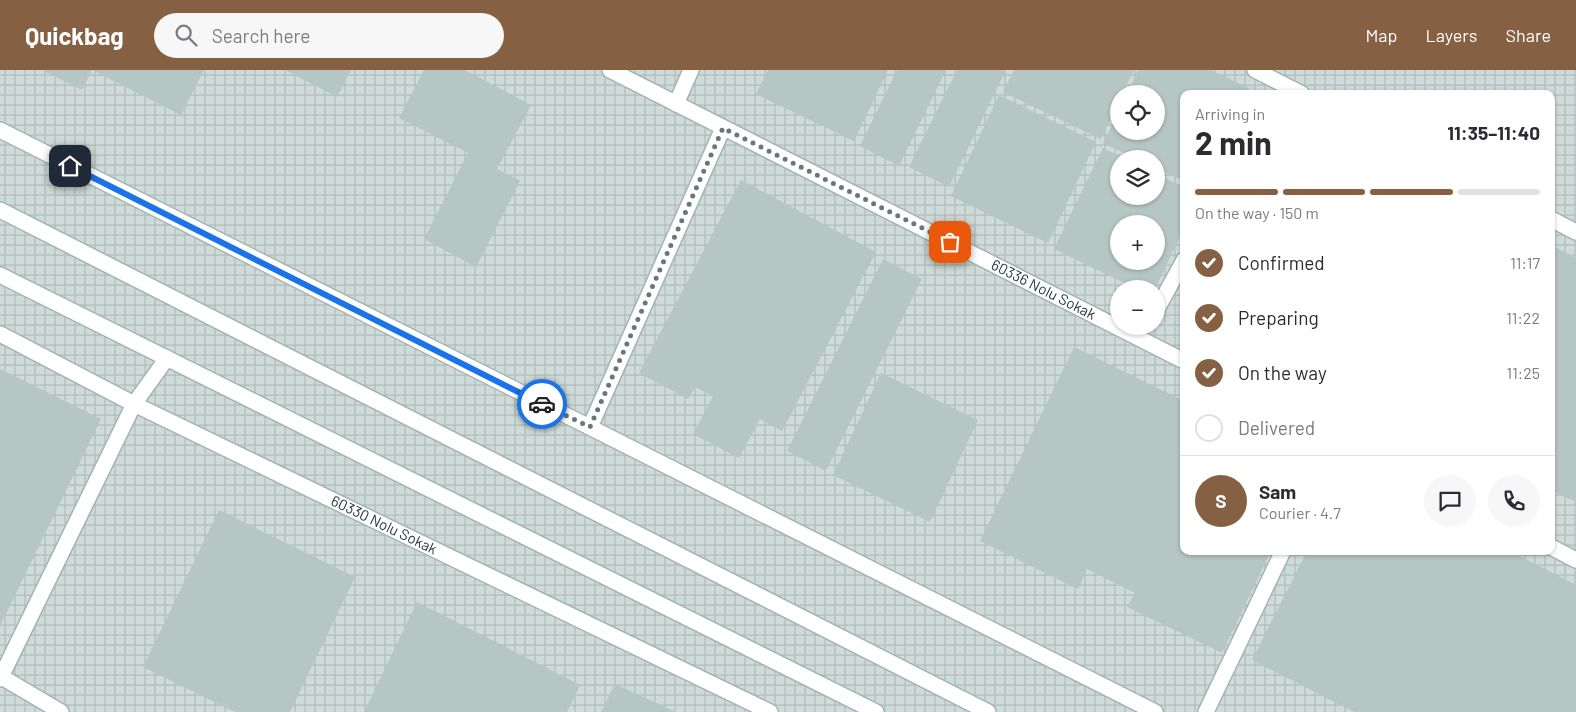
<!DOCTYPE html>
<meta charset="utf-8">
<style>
:root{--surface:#fff;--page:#f7f7f7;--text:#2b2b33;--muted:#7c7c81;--line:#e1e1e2;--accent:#866042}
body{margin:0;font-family:Barlow,sans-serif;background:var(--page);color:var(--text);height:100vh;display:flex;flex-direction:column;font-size:19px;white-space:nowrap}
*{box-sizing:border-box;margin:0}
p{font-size:16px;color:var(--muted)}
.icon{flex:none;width:28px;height:28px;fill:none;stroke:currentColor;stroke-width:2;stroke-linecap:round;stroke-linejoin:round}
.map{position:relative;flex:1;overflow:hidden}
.sheet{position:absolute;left:1180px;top:20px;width:375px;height:465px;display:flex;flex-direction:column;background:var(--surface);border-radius:10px;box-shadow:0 1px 4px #0004}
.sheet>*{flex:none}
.tools{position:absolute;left:1110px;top:15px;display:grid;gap:10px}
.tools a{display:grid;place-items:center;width:55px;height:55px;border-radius:50%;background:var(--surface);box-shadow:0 1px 4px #0004;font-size:25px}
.pin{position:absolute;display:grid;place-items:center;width:42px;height:42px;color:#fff;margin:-21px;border-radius:10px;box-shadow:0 2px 8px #0006}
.courier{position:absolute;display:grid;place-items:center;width:50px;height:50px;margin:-25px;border:4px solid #1a73e8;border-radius:50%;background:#fff;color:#222;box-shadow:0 1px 6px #0007}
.headline em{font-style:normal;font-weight:700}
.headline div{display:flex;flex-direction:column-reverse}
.headline{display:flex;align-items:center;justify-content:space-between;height:85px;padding:0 15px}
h1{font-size:32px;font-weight:700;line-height:38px}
.bar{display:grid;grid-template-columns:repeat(4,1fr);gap:8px 5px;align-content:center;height:60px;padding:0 15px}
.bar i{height:6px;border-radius:4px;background:var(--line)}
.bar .current{background:var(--accent)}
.bar p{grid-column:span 4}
.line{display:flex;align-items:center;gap:12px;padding:0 15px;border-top:1px solid var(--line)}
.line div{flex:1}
.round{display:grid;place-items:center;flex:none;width:52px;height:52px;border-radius:26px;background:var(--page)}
ol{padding:0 15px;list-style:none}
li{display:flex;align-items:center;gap:15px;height:55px}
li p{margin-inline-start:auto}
li .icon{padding:5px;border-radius:50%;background:var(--accent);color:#fff;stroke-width:4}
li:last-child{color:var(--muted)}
li i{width:28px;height:28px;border:2px solid var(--line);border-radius:50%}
header{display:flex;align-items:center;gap:30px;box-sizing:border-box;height:70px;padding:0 25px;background:var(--accent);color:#fff}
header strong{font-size:24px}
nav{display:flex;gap:28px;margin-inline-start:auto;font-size:18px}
.search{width:350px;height:45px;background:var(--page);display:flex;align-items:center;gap:12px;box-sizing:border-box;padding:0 18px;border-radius:28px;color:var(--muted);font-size:19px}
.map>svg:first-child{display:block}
.industrial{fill:url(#industrial-grid);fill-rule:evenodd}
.building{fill:#b6c6c3;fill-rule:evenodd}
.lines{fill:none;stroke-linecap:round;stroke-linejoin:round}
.minor-casing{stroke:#a3b4b1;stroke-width:18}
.minor{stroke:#fff;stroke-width:15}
.done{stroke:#647a78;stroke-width:5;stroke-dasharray:0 9}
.route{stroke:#1a73e8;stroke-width:6}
.labels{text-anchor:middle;stroke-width:4;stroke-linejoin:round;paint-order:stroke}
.street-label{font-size:15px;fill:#213c3b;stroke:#f1f8f6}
</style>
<header>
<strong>Quickbag</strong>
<div class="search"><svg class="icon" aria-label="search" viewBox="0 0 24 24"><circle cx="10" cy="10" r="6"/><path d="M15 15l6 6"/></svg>Search here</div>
<nav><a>Map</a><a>Layers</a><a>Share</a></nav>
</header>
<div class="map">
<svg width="1576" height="642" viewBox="0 0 1576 642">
<defs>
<pattern id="industrial-grid" width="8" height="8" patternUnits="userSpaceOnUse" patternTransform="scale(1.25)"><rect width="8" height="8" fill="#cfdbd8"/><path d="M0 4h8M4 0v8" fill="none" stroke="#b1bdba"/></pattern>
</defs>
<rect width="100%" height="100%" fill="#e0ece9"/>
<path class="industrial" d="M0,0H1576V642H0ZM1119,24H1156V61H1119ZM1184,24H1551V481H1184ZM1119,89H1156V126H1119ZM1119,154H1156V191H1119ZM1119,219H1156V256H1119Z"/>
<path class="building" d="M42,0H204L181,45L92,0L82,20Z
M285,0H351L337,27Z
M424,0H465L531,35L497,99L520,111L476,197L424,169L468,83L399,48Z
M768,0H888L854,71L756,24Z
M897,0H946L899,96L860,76Z
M957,0H1006L949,117L909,97Z
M1014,0H1134L1122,24H1119V31L1101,69L1003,22Z
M1138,0H1211L1249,18L1246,24H1184V111L1156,98V89H1137L1103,73L1119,41V61H1156V24H1127Z
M999,25L1096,72L1048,173L951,126Z
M1103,78L1126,89H1119V126H1156V104L1184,117V158L1155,219H1137L1054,179ZM1119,154H1156V191H1119Z
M741,110L876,182L782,361L760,349L739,388L693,364L713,326L695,317L688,329L639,303Z
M1551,175L1576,188V432L1551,420Z
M883,189L922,209L826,401L787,381Z
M1074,277L1184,331V481H1271L1222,583L1127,537L1135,523L1087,499L1078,519L980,471Z
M0,299L101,349L0,556Z
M881,303L978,350L930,452L833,405Z
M219,440L355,507L290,642H235L143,597Z
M1307,481H1510L1576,515V642H1354L1252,590Z
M417,532L580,615L567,642H364Z
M615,614L676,642H601Z"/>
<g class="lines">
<g class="minor-casing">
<g id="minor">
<path id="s1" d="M610,0L1184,291"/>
<path d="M1255,0L1302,24"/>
<path d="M676,34L691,0"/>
<path d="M0,60L1155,642"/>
<path d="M0,140L988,642"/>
<path d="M1551,149L1576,162"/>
<path d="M0,205L876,642"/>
<path d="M1156,241L1184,190"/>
<path id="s2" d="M0,264L134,334L770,642"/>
<path d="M590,357L723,58"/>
<path d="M1551,477L1576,490"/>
<path d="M0,606L61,642"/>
<path d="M0,609L134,334L167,288"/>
<path d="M1206,642L1283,481"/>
</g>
</g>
<use href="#minor" class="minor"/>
</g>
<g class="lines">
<path class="done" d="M542,334L590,357L723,58L950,172"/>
<path class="route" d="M70,96L542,334"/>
</g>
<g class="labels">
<g class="street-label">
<text dy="5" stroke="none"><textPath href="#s1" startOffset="486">60336 Nolu Sokak</textPath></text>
<text dy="5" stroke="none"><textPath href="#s2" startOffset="429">60330 Nolu Sokak</textPath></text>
</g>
</g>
</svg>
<div class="tools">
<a><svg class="icon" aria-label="locate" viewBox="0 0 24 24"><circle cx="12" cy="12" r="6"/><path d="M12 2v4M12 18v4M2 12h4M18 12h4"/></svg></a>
<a><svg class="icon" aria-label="layers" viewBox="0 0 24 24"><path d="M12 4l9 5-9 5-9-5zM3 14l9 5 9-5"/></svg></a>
<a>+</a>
<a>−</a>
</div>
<div class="pin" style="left:950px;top:172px;background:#ea580c"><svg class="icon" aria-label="bag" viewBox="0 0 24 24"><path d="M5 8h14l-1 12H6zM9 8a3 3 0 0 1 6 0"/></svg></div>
<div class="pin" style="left:70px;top:96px;background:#1f2937"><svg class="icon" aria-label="home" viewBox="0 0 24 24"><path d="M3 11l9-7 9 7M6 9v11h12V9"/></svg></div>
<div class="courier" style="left:542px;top:334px"><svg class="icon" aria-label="car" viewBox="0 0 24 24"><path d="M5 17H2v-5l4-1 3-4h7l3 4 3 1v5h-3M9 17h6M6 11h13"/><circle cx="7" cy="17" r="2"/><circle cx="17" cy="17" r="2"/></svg></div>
<section class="sheet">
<div class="headline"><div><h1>2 min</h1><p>Arriving in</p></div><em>11:35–11:40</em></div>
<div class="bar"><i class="current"></i><i class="current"></i><i class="current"></i><i></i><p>On the way · 150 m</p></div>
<ol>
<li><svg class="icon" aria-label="check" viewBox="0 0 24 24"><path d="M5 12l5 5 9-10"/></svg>Confirmed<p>11:17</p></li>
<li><svg class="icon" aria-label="check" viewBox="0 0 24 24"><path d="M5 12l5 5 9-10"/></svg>Preparing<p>11:22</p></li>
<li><svg class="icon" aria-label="check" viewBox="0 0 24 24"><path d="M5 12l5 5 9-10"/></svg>On the way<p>11:25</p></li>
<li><i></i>Delivered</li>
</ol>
<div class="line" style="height:90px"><b class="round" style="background:var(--accent);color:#fff">S</b><div><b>Sam</b><p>Courier · 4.7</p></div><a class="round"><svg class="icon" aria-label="chat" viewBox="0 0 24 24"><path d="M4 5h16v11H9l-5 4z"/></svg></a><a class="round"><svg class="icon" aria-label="phone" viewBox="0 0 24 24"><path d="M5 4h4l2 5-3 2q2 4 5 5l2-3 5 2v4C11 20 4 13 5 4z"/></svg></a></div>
</section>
</div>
